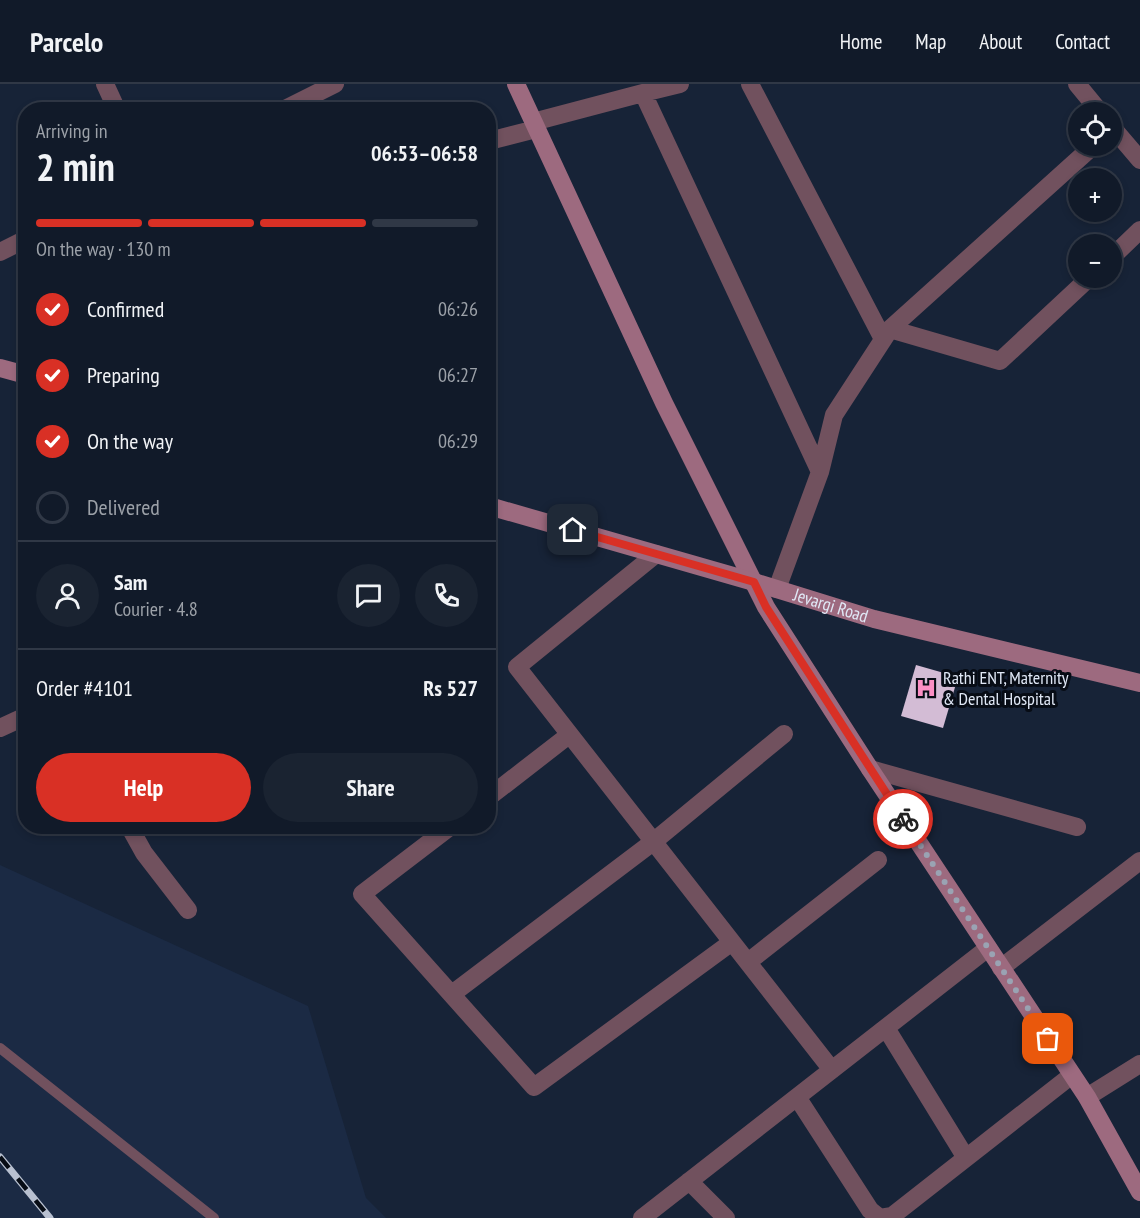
<!DOCTYPE html>
<meta charset="utf-8">
<style>
:root{--surface:#111a29;--page:#1a2331;--text:#f1f3f6;--muted:#9ca1a8;--line:#303846;--accent:#d93025}
body{margin:0;font-family:"PT Sans Narrow",sans-serif;background:var(--page);color:var(--text);height:100vh;display:flex;flex-direction:column;font-size:22px;white-space:nowrap}
*{box-sizing:border-box;margin:0}
p{font-size:20px;color:var(--muted)}
.icon{flex:none;width:33px;height:33px;fill:none;stroke:currentColor;stroke-width:2;stroke-linecap:round;stroke-linejoin:round}
.map{position:relative;flex:1;overflow:hidden}
.side{position:absolute;left:18px;top:18px;width:478px;height:732px;display:flex;flex-direction:column;background:var(--surface);border-radius:24px;box-shadow:0 3px 9px #0003,0 0 0 2px var(--line)}
.side>*{flex:none}
.tools{position:absolute;left:1068px;top:18px;display:grid;gap:12px}
.tools a{display:grid;place-items:center;width:54px;height:54px;border-radius:50%;background:var(--surface);box-shadow:0 3px 9px #0003,0 0 0 2px var(--line);font-size:30px}
.pin{position:absolute;display:grid;place-items:center;width:51px;height:51px;color:#fff;margin:-26px;border-radius:12px;box-shadow:0 3px 9px #0006}
.courier{position:absolute;display:grid;place-items:center;width:60px;height:60px;margin:-30px;border:4px solid #d93025;border-radius:50%;background:#fff;color:#222;box-shadow:0 2px 8px #0007}
.head em{font-style:normal;font-weight:600}
.head div{display:flex;flex-direction:column-reverse}
.head{display:flex;align-items:center;justify-content:space-between;height:102px;padding:0 18px}
h1{font-size:39px;font-weight:600;line-height:45px}
.bar{display:grid;grid-template-columns:repeat(4,1fr);gap:9px 6px;align-content:center;height:72px;padding:0 18px}
.bar i{height:8px;border-radius:4px;background:var(--line)}
.bar .active{background:var(--accent)}
.bar p{grid-column:span 4}
.line{display:flex;align-items:center;gap:15px;padding:0 18px;border-top:2px solid var(--line)}
.line div{flex:1}
.round{display:grid;place-items:center;flex:none;width:63px;height:63px;border-radius:32px;background:var(--page)}
ol{padding:0 18px;list-style:none}
li{display:flex;align-items:center;gap:18px;height:66px}
li p{margin-inline-start:auto}
li .icon{padding:6px;border-radius:50%;background:var(--accent);color:#fff;stroke-width:4}
li:last-child{color:var(--muted)}
li i{width:33px;height:33px;border:3px solid var(--line);border-radius:50%}
.primary-button{display:flex;gap:12px;margin-top:auto;padding:12px 18px}
.primary-button a{flex:1;height:69px;border-radius:36px;background:var(--accent);color:#fff;font-size:24px;font-weight:600;line-height:69px;text-align:center}
.primary-button a+a{background:var(--page);color:var(--text)}
header{display:flex;align-items:center;gap:36px;box-sizing:border-box;height:84px;padding:0 30px;background:var(--surface);border-bottom:2px solid var(--line)}
header strong{font-size:28px}
nav{display:flex;gap:33px;margin-inline-start:auto;font-size:21px}
.map>svg:first-child{display:block}
.built{fill:#1b2a44}
.building{fill:#d3bcd5}
.lines{fill:none;stroke-linecap:round;stroke-linejoin:round}
.lane{stroke:#71515e;stroke-width:10}
.street{stroke:#71515e;stroke-width:18}
.secondary{stroke:#9d6a7f;stroke-width:18}
.rail-casing{stroke:#b8c0d0;stroke-width:7}
.rail{stroke:#070c15;stroke-width:4.5;stroke-dasharray:14;stroke-linecap:butt}
.done{stroke:#9aa3b3;stroke-width:6;stroke-dasharray:0 10.8}
.route{stroke:#d93025;stroke-width:8}
.labels{text-anchor:middle;stroke-width:6;stroke-linejoin:round;paint-order:stroke}
.street-label{font-size:18px;fill:#e0e8f6;stroke:#070c15}
.poi-label{font-size:18px;fill:#e0e8f6;stroke:#070c15;text-anchor:start}
</style>
<header>
<strong>Parcelo</strong>
<nav><a>Home</a><a>Map</a><a>About</a><a>Contact</a></nav>
</header>
<div class="map">
<svg width="1140" height="1134" viewBox="0 0 1140 1134">
<rect width="100%" height="100%" fill="#172337"/>
<path class="built" d="M0,781L308,922L366,1114L386,1134H0Z"/>
<path class="building" d="M916,581L958,593L943,644L901,632Z"/>
<g class="lines">
<path class="lane" d="M0,964L214,1134"/>
<path class="street" d="M105,0L117,26
M750,0L883,255
M1077,0L1100,28
M643,9L820,388
M283,26L335,0
M533,38L643,9L680,0
M1112,43L1140,76
M489,57L536,45
M0,168L26,155
M1112,173L1140,146
M890,245L1000,277L1089,194
M656,470L517,583L832,986
M777,505L820,388L834,331L890,245L1093,62
M0,644L26,632
M870,685L1077,743
M489,713L569,651
M129,742L144,769L188,826
M451,742L362,810L534,1003L732,858
M748,878L878,776
M1001,884L1140,777
M452,910L653,758L784,650
M886,944L966,1074
M797,1013L870,1126L880,1134L892,1132L1072,991
M1087,1013L1140,980
M689,1097L726,1134
M642,1134L988,864"/>
<g class="secondary">
<path d="M516,0L664,319L766,523L870,685L1087,1013L1140,1108"/>
<path d="M0,284L26,291"/>
<path id="s1" d="M489,422L754,498L874,535L1140,599"/>
</g>
<g class="rail-casing">
<path id="rail" d="M0,1073L50,1134"/>
</g>
<use href="#rail" class="rail"/>
</g>
<g class="lines">
<path class="done" d="M903,735L1048,955"/>
<path class="route" d="M573,446L754,498L766,523L903,735"/>
</g>
<defs>
<g id="hospital-bare" transform="scale(1.62)"><path d="M-5-5h3v3.5h4V-5h3V5h-3V1.5h-4V5h-3Z" fill="#fb8fc4" stroke="#070c15" stroke-width="2.5" paint-order="stroke"/></g>
</defs>
<g fill-rule="evenodd">
<use href="#hospital-bare" x="926" y="604"/>
</g>
<g class="labels">
<g class="street-label">
<text dy="6" stroke="none"><textPath href="#s1" startOffset="356">Jevargi Road</textPath></text>
</g>
<g class="poi-label">
<text x="943" y="600">Rathi ENT, Maternity<tspan x="943" dy="21">&amp; Dental Hospital</tspan></text>
</g>
</g>
</svg>
<div class="tools">
<a><svg class="icon" aria-label="locate" viewBox="0 0 24 24"><circle cx="12" cy="12" r="6"/><path d="M12 2v4M12 18v4M2 12h4M18 12h4"/></svg></a>
<a>+</a>
<a>−</a>
</div>
<div class="pin" style="left:1048px;top:955px;background:#ea580c"><svg class="icon" aria-label="bag" viewBox="0 0 24 24"><path d="M5 8h14l-1 12H6zM9 8a3 3 0 0 1 6 0"/></svg></div>
<div class="pin" style="left:573px;top:446px;background:#1f2937"><svg class="icon" aria-label="home" viewBox="0 0 24 24"><path d="M3 11l9-7 9 7M6 9v11h12V9"/></svg></div>
<div class="courier" style="left:903px;top:735px"><svg class="icon" aria-label="bike" viewBox="0 0 24 24"><circle cx="6" cy="16" r="4"/><circle cx="18" cy="16" r="4"/><path d="M6 16l4-8h5l3 8M10 8l3 8H6M13 5h3"/></svg></div>
<section class="side">
<div class="head"><div><h1>2 min</h1><p>Arriving in</p></div><em>06:53–06:58</em></div>
<div class="bar"><i class="active"></i><i class="active"></i><i class="active"></i><i></i><p>On the way · 130 m</p></div>
<ol>
<li><svg class="icon" aria-label="check" viewBox="0 0 24 24"><path d="M5 12l5 5 9-10"/></svg>Confirmed<p>06:26</p></li>
<li><svg class="icon" aria-label="check" viewBox="0 0 24 24"><path d="M5 12l5 5 9-10"/></svg>Preparing<p>06:27</p></li>
<li><svg class="icon" aria-label="check" viewBox="0 0 24 24"><path d="M5 12l5 5 9-10"/></svg>On the way<p>06:29</p></li>
<li><i></i>Delivered</li>
</ol>
<div class="line" style="height:108px"><a class="round"><svg class="icon" aria-label="person" viewBox="0 0 24 24"><circle cx="12" cy="8" r="4"/><path d="M4 21q1-7 8-7t8 7"/></svg></a><div><b>Sam</b><p>Courier · 4.8</p></div><a class="round"><svg class="icon" aria-label="chat" viewBox="0 0 24 24"><path d="M4 5h16v11H9l-5 4z"/></svg></a><a class="round"><svg class="icon" aria-label="phone" viewBox="0 0 24 24"><path d="M5 4h4l2 5-3 2q2 4 5 5l2-3 5 2v4C11 20 4 13 5 4z"/></svg></a></div>
<div class="line" style="height:78px"><div>Order #4101</div><b>Rs 527</b></div>
<div class="primary-button"><a>Help</a><a>Share</a></div>
</section>
</div>
